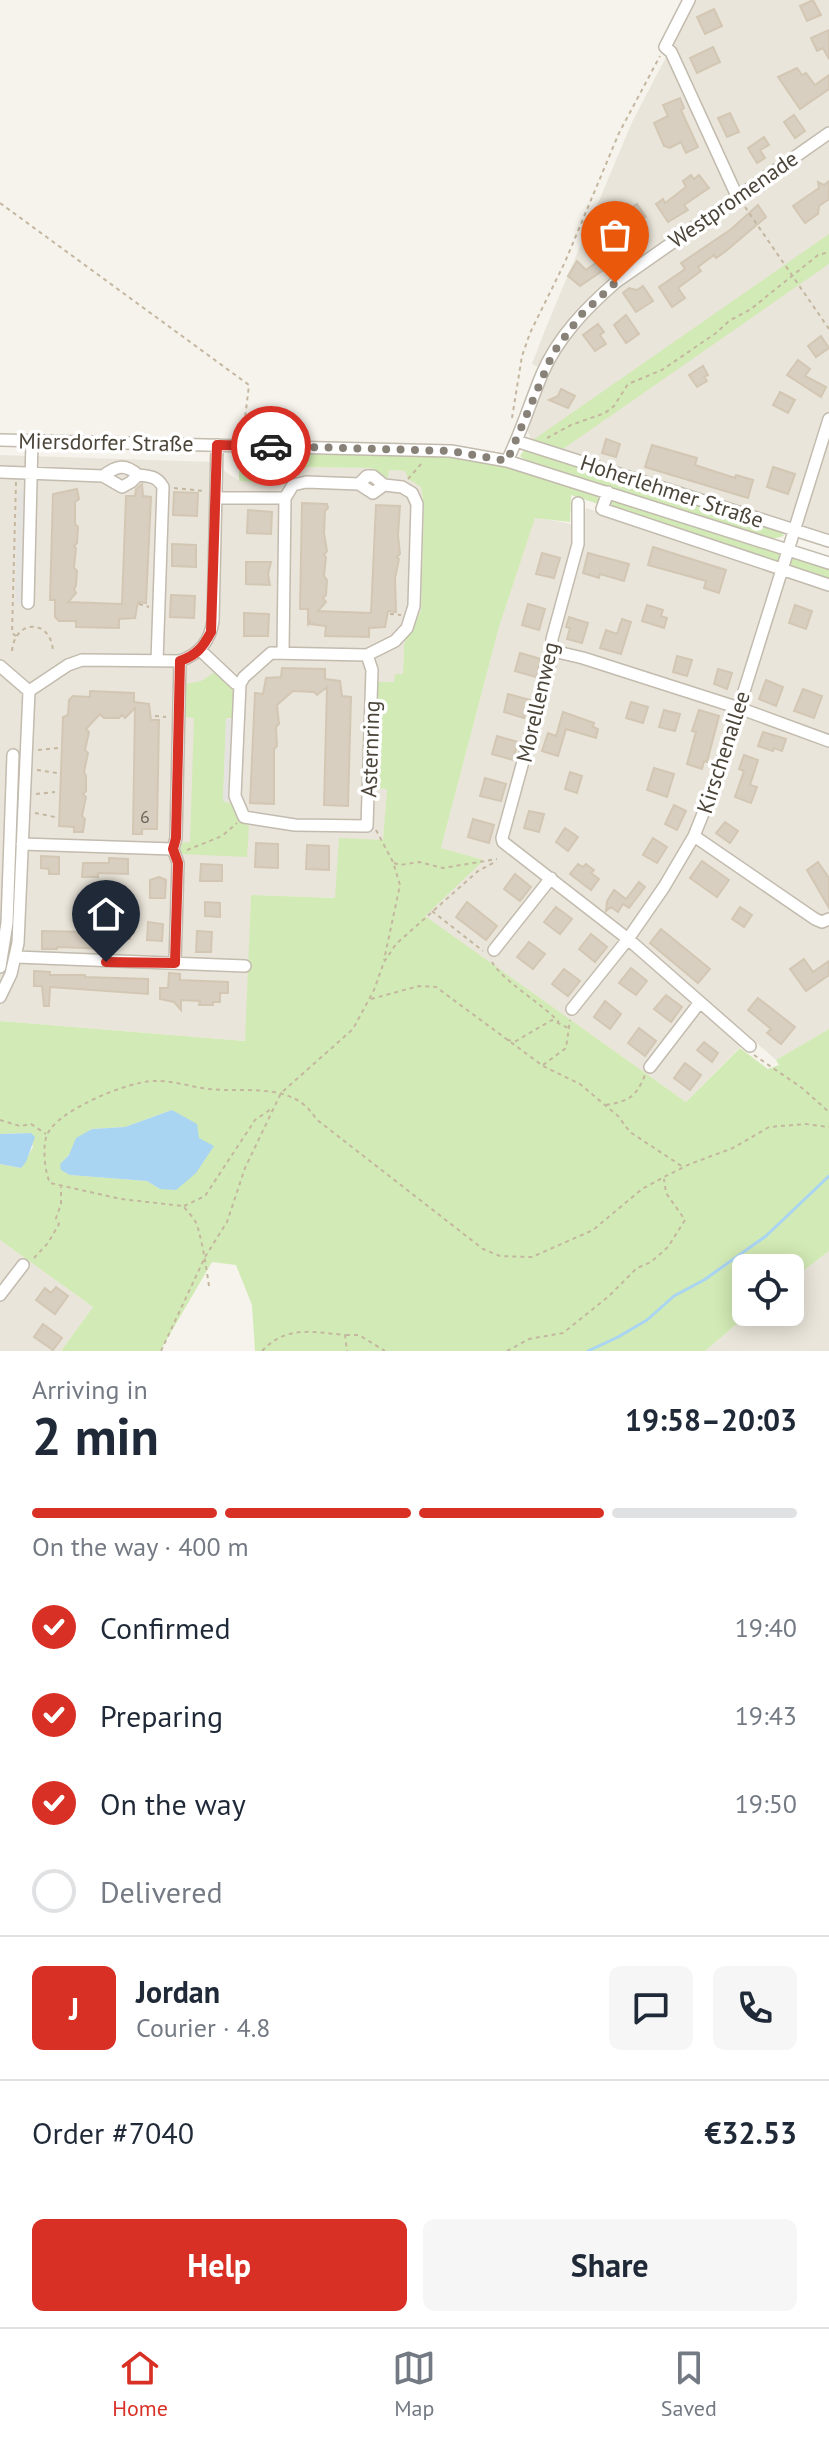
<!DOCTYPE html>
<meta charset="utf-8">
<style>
:root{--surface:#fff;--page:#f6f6f7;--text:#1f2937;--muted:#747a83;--line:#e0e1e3;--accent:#d93025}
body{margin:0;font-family:"PT Sans",sans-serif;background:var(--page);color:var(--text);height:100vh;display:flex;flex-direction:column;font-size:30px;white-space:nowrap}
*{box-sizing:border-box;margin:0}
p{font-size:26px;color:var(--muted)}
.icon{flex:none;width:44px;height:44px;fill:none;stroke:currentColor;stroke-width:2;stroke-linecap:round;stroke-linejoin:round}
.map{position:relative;height:1351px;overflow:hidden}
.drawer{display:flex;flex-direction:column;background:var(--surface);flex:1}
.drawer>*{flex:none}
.buttons{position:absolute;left:732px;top:1254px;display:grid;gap:16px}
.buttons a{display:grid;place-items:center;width:72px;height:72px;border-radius:12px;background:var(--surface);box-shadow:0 4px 20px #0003;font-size:40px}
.pin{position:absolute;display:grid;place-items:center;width:68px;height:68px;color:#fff;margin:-82px -34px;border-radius:50% 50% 50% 0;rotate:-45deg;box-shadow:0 0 8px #0007}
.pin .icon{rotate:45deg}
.courier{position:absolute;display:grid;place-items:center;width:80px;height:80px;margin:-40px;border:6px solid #d93025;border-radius:50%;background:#fff;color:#222;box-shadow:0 2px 10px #0007}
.overview em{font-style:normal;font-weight:700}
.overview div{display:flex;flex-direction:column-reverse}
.overview{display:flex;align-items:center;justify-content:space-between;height:136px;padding:0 32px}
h1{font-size:52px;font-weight:700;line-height:60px}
.bar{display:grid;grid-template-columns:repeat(4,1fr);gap:12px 8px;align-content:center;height:96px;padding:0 32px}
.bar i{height:10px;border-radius:6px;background:var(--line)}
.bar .current{background:var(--accent)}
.bar p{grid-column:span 4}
.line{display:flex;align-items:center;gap:20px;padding:0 32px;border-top:2px solid var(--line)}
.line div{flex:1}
.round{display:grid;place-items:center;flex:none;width:84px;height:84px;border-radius:12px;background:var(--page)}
ol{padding:0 32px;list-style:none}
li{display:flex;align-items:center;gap:24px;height:88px}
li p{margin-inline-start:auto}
li .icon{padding:8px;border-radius:50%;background:var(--accent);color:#fff;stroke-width:4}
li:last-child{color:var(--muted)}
li i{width:44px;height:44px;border:4px solid var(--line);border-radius:50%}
.action{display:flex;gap:16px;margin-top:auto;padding:16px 32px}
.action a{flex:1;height:92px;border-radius:12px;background:var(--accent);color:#fff;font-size:32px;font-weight:700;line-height:92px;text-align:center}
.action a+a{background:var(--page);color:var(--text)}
.dock{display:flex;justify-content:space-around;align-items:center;height:112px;border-top:2px solid var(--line);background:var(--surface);font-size:22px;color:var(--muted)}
.dock a{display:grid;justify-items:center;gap:4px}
.dock .current{color:var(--accent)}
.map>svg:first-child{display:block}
.residential{fill:#eae5da}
.green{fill:#d2eab5;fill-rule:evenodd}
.parking{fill:#e5e3e0}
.water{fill:#a9d4f2}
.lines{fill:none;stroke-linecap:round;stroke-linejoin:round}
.stream{stroke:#a9d4f2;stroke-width:3}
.building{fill:#d8cfc1;stroke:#d3c7b4;stroke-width:2}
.minor-casing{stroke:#c2bbae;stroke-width:14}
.path{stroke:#c4b79f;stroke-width:2;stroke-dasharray:4 4;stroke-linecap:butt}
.minor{stroke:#fff;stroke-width:11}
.done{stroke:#878178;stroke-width:8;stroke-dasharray:0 14.4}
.route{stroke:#d93025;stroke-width:10}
.labels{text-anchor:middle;stroke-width:7;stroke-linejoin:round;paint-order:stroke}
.number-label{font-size:18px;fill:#6e675b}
.street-label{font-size:22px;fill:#4b4439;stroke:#fff}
</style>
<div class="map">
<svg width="829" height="1351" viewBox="0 0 829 1351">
<rect width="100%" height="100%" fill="#f6f3ec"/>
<path class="residential" d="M696,0H829V535L531,439L527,430L549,375L537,370L538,367L532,364L545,330L632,122Z
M0,455L212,462L239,481L272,484L280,483L296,467L372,468L388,477L389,470L406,471L408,479L421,487L424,507L421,610L404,644L403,674L395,682H374L371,788L387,789L383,840L336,898L251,895L246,1041L0,1021Z
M586,508L829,589V1029L776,1060L750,1037L686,1102L424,916L484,860L441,848L499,627L535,517L582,526Z
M0,1240L93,1307L61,1351H0Z
M829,1251V1351H705L751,1312H790V1281Z"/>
<path class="green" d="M829,234V264L563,449L533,440Z
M525,449L780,529L784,536L772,539L526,461L520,456Z
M239,453L452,457L514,469L829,569V580L571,495L570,522L535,518L499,627L441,848L484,860L425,916L686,1102L740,1048L768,1069L779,1065L776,1060L829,1029V1251L790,1281V1268H746V1312H751L705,1351H255L252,1305L236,1265L212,1262L160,1351H61L93,1307L0,1240V1164L21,1168L33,1147L30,1133L0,1134V1021L245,1041L251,895L335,898L339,838L383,840L387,789L370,788L374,682H394L395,674H403L404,644L421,610L424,507L421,487L408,479L405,471L389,470L388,478L372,468L297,467C280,490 265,483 239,481ZM172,1110L199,1138L160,1189L147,1181L70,1175L60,1165L91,1129L125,1127Z
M215,672L236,694L235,718H226L223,801L232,804L241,822L249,826L247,857L181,854L180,843L190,842L194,718L185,717V684L201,681Z"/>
<path class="parking" d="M18,491H26L22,603H15Z
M226,719H234L230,801H223Z"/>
<path class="water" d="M172,1110L197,1124L199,1138L214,1146L196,1173L176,1190L160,1189L147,1181L70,1175L61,1170L60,1164L69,1155L76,1138L92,1129L125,1127Z
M31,1133L35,1137L26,1162L21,1168L0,1164V1134Z"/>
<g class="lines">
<path class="stream" d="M588,1351L618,1337L647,1320L674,1296L704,1280L766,1236L829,1176"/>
</g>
<path class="building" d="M813,0L821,15L807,21L800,6Z
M714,9L722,26L705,34L697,17Z
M829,30V59L823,48L817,51L811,38Z
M713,47L720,62L697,73L690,58Z
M797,68L802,75L806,73L815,85L829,75V89L800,109L778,77Z
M680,98L684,108L681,110L698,147L686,153L681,142L670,148L664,146L654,123L668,116L663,105Z
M730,113L739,132L727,137L718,118Z
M794,115L805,131L795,138L784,122Z
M764,137L769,145L760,150L765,158L757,163L748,148Z
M691,175L694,179L699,175L709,188L684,205L688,210L668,222L656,204L663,199L665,203L686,187L683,181Z
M829,181V199L819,206L818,214L805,223L793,206L819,188L818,182L824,185Z
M637,204L646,217L632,225L627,218L630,215L627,211Z
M758,205L766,217L726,251L716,258L714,255L698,267L701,271L678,288L685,298L672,307L659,287L685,269L681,263L730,230Z
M625,239L633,250L580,286L568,276L577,261L586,270L614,250L612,247Z
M643,286L653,301L636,312L623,293L629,288L637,290Z
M626,315L639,334L626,343L614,325Z
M598,324L604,332L600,335L606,344L595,351L583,335Z
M821,336L829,348L816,357L808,346Z
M798,360L810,369L805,376L826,387L821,397L787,375Z
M703,366L708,375L704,377L707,381L697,387L689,375Z
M561,389L575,396L568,408L549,400L558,396Z
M780,392L795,400L788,413L773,405Z
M606,439L620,444L616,457L602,453Z
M652,445L697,458L695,465L735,478L736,475L753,480L748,498L645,467Z
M773,467L795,474L788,494L767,487Z
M142,484L143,496L151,497L146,603L138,602L135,618L119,619V628L76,627V621H59L55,617V600H50L53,494L77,489L79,499L75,502V524L78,527L77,543L74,546L76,548L74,568L77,571L76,586L74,589L76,593L68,602L122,604L126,496H135L136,489Z
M174,492L198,493L197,516L173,515Z
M302,503L327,504L328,508L325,511L324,533L327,551L324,555L326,557L324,576L327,580L326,595L323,598L326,602L318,611L371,613L376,505L400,506L398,535L400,554L397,557L399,559L395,578L396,612L388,611L385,627L369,628V637L325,636L326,626L310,624V621L308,624V609H300Z
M248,510L272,512L271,534L247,533Z
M172,544L196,545V567L172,566Z
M653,547L726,570L719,593L704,588L706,581L648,565Z
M542,553L560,558L554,578L536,574Z
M588,553L629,564L624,581L600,574L599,578L583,573Z
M246,562H271L268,574L270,585L246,584Z
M171,595L195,596L194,618L170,617Z
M528,604L545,609L539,630L522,625Z
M647,605L663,610L661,616L667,618L664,628L642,621Z
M795,605L812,611L806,629L789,623Z
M244,613L269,614L268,636H244Z
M569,617L588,623L582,643L567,639L570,628L566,627Z
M622,619L631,622L621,654L600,648L606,630L617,634Z
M520,653L541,659L536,677L515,671Z
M677,656L692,660L687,676L673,672Z
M282,668L325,669V679L340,681L342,696L351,697L348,806L324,805L327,687L317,695L314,692L293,691L277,705L279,724L276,727L277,746L274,749V804L250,803L255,693L263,694L266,678L281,677Z
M718,669L732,673L727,689L714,684Z
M766,680L783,687L776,706L759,699Z
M803,689L822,696L814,718L794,711Z
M90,691L134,693V702L149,704L151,720H159L157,829H142V834H133L135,708L125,718L122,715L119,718H104L100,714L86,729L89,732L85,750L88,753L84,772L86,776V791L83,794L86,797L82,816L85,819L83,832H74V827L59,826L63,717L68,715L69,700L73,696L90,697Z
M508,694L530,700L524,718L504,712Z
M631,702L648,707L643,723L626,718Z
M664,710L680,714L675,731L659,727Z
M699,710L719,716L707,762L704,761L702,769L687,764L696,732L692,731Z
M563,712L594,723L593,727L598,729L596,738L566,729L558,756L542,751L548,733L556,736Z
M763,732L786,739L782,751L774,748L773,751L758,746Z
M497,736L518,742L513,760L492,754Z
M744,755L758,760L750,785L757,787L751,803L735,797L744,771L739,769Z
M654,768L674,774L667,797L647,790Z
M570,772L582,776L577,793L565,789Z
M485,778L506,784L501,801L480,796Z
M674,805L686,811L677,830L665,824Z
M529,811L544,814L539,832L524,828Z
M473,819L494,825L489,843L468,837Z
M725,822L738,831L730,843L716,833Z
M565,828L578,837L568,851L556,842Z
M653,838L667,847L657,863L643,855Z
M256,843L278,844V868L255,867Z
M307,845L329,846V870L306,869Z
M41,856L59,857V874H49V869L41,868Z
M109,858L128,859V874L98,873V877H82L83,863H109Z
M702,861L729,880L717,897L690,878Z
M818,862L829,878V908L807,870Z
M201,864L222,865V881H200Z
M578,864L583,867L586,864L594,870L591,873L599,879L591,890L570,874Z
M515,874L531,887L520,901L504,889Z
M159,877L166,880L165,898H150V880Z
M639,882L645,887L629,908L623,904L618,912L611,907L606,911L607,901L614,890L626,899Z
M205,902L220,903V917L205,916Z
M467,902L497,926L486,940L456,917Z
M556,907L572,919L560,934L544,922Z
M740,907L752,915L744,927L732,919Z
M116,915L131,916L130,939L115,938Z
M148,922L163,924L162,941L147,940Z
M661,929L710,969L698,983L650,943Z
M42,931L93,932V939H110V949L57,947V949H42Z
M197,931L212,932L211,952H196Z
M591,934L607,947L595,962L579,949Z
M529,942L545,954L533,969L517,957Z
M804,959L813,972L829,961V975L806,991L790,969Z
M631,968L647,981L636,995L619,983Z
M564,969L580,981L568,996L552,984Z
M34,971L50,972V975H85V977L148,979V994L50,987L49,1006H44L42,986H34Z
M169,973L180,974V980L228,982V993H220V1002H213V1005H199L200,1001L181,1000V1010L174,1002L160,999V988H168Z
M666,995L682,1007L671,1022L654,1009Z
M758,998L795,1027L781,1044L767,1033L771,1029L748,1010Z
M605,1001L621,1014L610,1029L594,1017Z
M639,1028L656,1041L645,1056L628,1043Z
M704,1042L718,1053L712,1062L697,1050Z
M685,1063L701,1075L690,1090L674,1078Z
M56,1287L68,1296L55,1314L36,1300L45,1288L51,1293Z
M43,1324L62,1338L53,1350L34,1337Z"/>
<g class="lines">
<g class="minor-casing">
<path id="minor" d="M689,0L665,47L671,52L737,196
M0,440L451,451L507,461L829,563
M516,441L829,541
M507,461C521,433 530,403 542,374C558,337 586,308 616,282L829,133
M0,472L103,476L122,487L131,482L138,475C149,476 157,476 163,487L157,661
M103,476C116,466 125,463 138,475
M359,484L367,476H373L384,485L402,487L412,493L417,504L414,606L407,628L395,641L367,655L271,653L244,677L240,684L235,796L244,817L295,825L367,826L372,670L367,655
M608,492L602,509L829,585
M216,498H285
M578,503V544L552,639V656L502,838L503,842L628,939L750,1046
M28,603L32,440
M200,650L235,683L240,684
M553,651L583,658L739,708L829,741
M283,652L285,498L293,485L306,482L359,484L373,493L384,485
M0,666L29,691
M29,691L68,665L82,660L180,661C199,654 210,642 213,621L217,445
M694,836L815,919L822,922L829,919
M22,844L173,849L176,838L180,661
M173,849L178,863L175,963
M494,950L551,878
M16,957L245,966
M0,967L7,923L13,755
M0,997L11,974L18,943L29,691
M572,1009L628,939L664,887L694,836L716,781L829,419
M650,1067L700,1002
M0,1295L23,1265"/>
</g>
<path class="path" d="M0,203L249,385L243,435
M745,207L829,329
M512,418L522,356L530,333L565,262L619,133L660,56
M547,438L571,425L605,413L614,406L628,384L662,370L716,333L729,321L751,309L818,255L829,252
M408,479L422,463
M174,488L204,491
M139,604L149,607
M390,614L401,615
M16,636L12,633L16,482
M12,651C15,618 52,619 53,652
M155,716L166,717
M38,750L59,748
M37,770L57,773
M36,794L55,792
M35,813L55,817
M376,830L393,862L400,885L384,960
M187,850L222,836L237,823
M394,863L400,865L419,862L443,868L497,859
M432,911L483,951
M492,962C504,982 540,1002 559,1022
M371,999L419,986L436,987L543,1066L580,1084L618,1116L630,1132L683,1167
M507,1040L516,1041L552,1020L570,1029
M754,1055L802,1088L829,1112
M543,1065L566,1048L570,1020
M606,1105C629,1101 636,1097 645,1075
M0,1120L20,1126L31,1124L46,1134
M184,1206L205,1196L255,1120L271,1109
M34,1258L48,1243L59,1224L56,1218L61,1204V1187
M209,1286C206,1266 203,1246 198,1228C197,1221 188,1212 183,1206L121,1199L50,1183C45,1173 42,1146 47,1135C57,1110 129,1081 154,1081C171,1080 191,1087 209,1089C245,1093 294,1081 316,1119L483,1249L500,1256L532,1257L593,1230L642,1189L664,1177L690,1164L733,1148L769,1127L806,1124L829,1127
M346,1335H359L385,1351
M161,1351L205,1257L227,1222L245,1168L281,1093L353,1029L374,990L384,962L396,944L478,871L495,862
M262,1351C286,1325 313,1332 345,1335L347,1351
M507,1351L529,1339L563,1333L608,1297L637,1268L651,1262L668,1247L685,1220L666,1193L664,1179"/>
<use href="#minor" class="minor"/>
</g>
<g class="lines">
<path class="done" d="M271,446L451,451L507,461L553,353L581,315L615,283"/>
<path class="route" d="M106,962L175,963L178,863L173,849L176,838L180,661C197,655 203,647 211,632L217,445L271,446"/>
</g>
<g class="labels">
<g class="number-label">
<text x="145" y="823">6</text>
</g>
<g class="street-label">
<text transform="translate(733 199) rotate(-35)" y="8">Westpromenade</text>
<text transform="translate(106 442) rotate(1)" y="8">Miersdorfer Straße</text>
<text transform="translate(672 491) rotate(18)" y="8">Hoherlehmer Straße</text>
<text transform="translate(537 702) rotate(-77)" y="8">Morellenweg</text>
<text transform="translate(370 749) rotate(-88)" y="8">Asternring</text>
<text transform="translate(723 752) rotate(-72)" y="8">Kirschenallee</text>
</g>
</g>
</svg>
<div class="buttons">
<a><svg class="icon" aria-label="locate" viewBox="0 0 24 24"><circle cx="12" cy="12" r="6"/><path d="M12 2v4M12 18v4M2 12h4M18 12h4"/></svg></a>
</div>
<div class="pin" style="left:615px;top:283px;background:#ea580c"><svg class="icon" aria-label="bag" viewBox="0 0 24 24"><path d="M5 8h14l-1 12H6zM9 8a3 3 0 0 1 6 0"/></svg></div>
<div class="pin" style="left:106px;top:962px;background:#1f2937"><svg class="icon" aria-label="home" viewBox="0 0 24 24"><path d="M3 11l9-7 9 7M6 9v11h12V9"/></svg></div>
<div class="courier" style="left:271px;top:446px"><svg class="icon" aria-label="car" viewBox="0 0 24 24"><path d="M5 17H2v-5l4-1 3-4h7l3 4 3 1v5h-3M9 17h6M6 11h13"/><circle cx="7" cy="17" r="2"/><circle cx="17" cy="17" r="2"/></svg></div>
</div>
<section class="drawer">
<div class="overview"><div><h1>2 min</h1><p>Arriving in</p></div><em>19:58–20:03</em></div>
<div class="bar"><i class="current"></i><i class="current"></i><i class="current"></i><i></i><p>On the way · 400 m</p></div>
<ol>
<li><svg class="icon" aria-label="check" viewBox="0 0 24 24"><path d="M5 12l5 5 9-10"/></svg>Confirmed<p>19:40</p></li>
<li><svg class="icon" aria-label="check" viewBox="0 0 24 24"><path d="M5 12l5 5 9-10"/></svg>Preparing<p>19:43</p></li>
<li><svg class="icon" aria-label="check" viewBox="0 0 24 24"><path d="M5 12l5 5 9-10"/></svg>On the way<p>19:50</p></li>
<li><i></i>Delivered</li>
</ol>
<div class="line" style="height:144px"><b class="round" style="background:var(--accent);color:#fff">J</b><div><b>Jordan</b><p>Courier · 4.8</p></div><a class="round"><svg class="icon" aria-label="chat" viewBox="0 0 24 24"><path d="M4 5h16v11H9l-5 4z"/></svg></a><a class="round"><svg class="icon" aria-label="phone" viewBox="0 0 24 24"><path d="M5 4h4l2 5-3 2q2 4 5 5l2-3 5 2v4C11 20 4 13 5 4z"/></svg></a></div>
<div class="line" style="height:104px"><div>Order #7040</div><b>€32.53</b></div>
<div class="action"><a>Help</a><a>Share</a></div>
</section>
<nav class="dock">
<a class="current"><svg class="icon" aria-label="home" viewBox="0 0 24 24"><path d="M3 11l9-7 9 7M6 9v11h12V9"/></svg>Home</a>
<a><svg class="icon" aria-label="map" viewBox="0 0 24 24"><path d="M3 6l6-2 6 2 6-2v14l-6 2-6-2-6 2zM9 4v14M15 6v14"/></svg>Map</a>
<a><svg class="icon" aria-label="saved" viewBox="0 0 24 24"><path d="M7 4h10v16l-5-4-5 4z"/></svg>Saved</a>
</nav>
